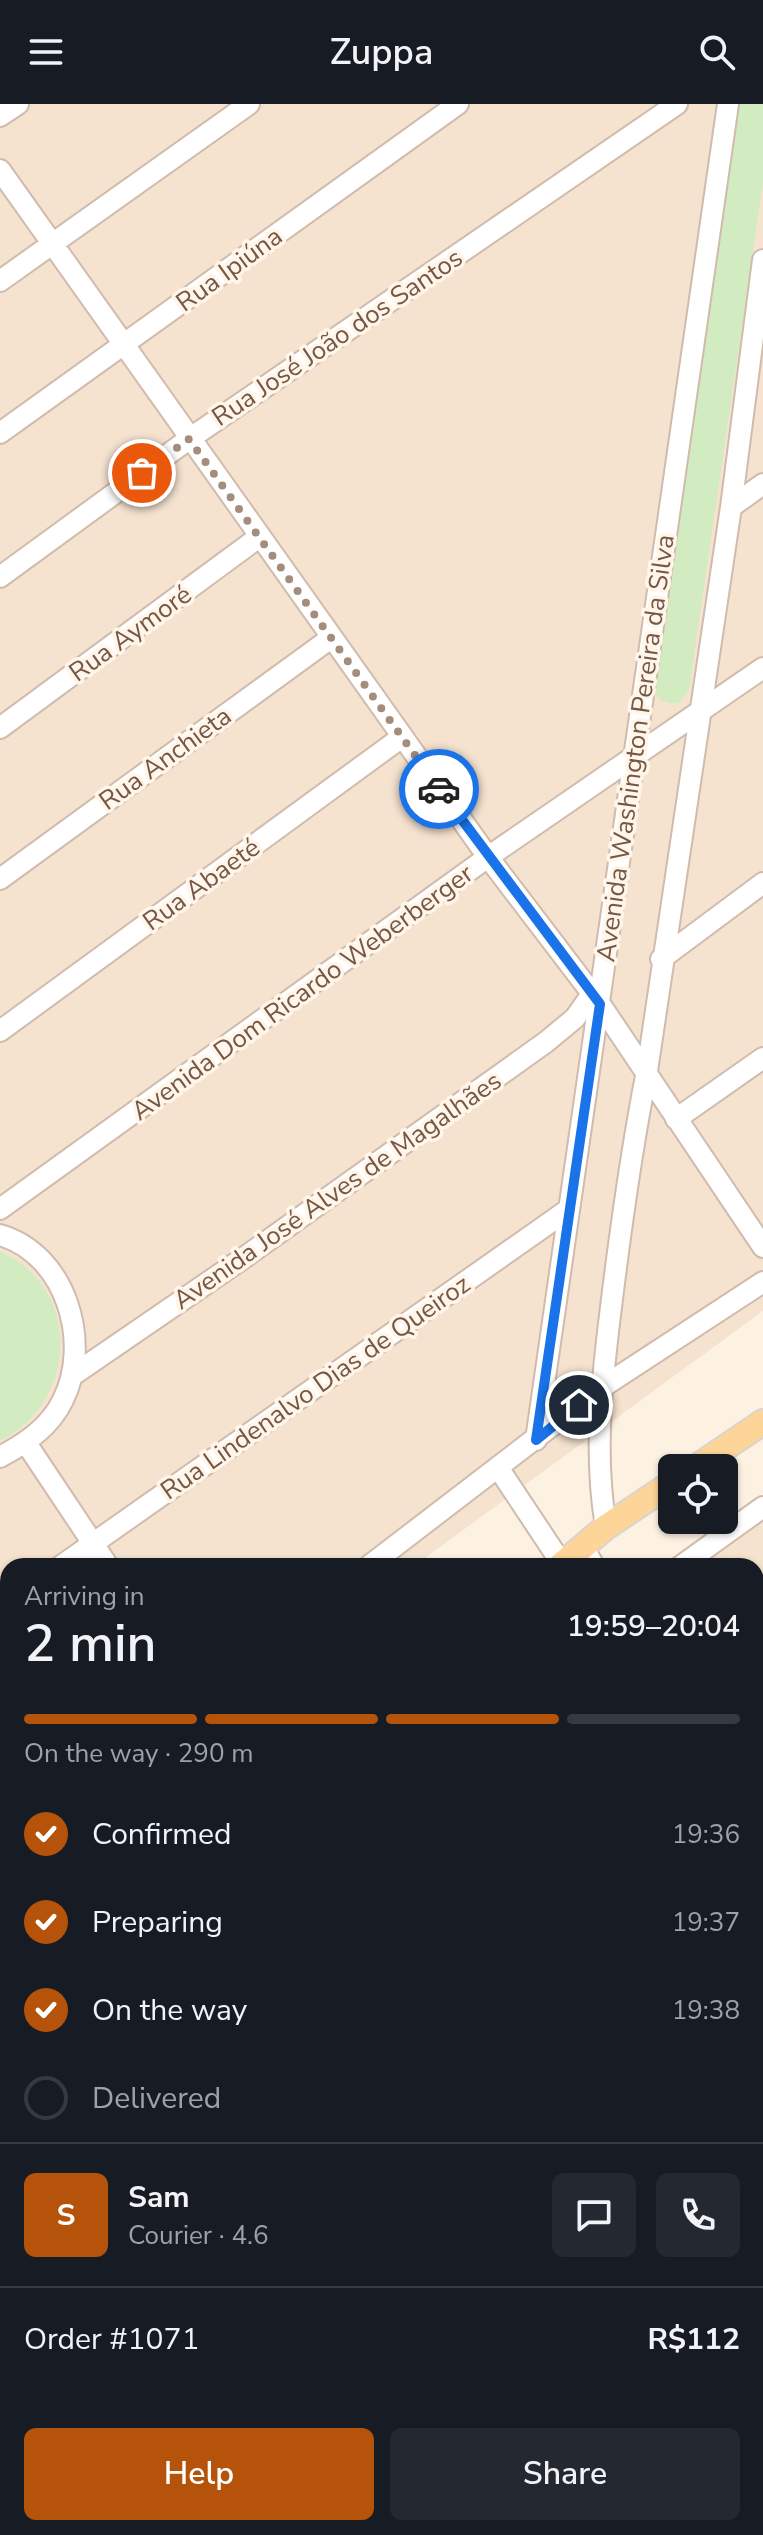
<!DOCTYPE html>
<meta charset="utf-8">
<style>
:root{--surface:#171b24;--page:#242831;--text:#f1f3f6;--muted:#9ea1a6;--line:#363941;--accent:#b45309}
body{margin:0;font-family:"Nunito Sans",sans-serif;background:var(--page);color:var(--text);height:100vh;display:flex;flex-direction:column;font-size:30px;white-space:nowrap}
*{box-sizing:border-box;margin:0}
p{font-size:26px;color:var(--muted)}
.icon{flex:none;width:44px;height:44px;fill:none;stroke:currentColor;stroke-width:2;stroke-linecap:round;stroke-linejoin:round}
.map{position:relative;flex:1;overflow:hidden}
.drawer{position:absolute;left:0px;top:1454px;width:764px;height:978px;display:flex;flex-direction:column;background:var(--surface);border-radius:24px 24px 0 0;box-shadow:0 2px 6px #0004}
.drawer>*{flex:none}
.fabs{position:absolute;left:658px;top:1350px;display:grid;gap:16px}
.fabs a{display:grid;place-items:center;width:80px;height:80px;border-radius:12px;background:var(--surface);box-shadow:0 2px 6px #0004;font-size:40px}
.pin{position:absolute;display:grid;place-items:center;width:68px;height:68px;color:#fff;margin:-34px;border:4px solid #fff;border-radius:50%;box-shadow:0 2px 8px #0007}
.courier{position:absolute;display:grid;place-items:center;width:80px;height:80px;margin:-40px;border:6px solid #1a73e8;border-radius:50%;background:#fff;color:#222;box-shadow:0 2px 10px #0007}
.headline em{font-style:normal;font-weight:600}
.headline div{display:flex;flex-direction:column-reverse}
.headline{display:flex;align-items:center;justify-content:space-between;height:136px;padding:0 24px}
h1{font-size:52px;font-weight:600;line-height:60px}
.bar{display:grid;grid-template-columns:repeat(4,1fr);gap:12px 8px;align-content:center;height:96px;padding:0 24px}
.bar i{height:10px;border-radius:6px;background:var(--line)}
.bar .on{background:var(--accent)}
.bar p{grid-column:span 4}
.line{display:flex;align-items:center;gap:20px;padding:0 24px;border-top:2px solid var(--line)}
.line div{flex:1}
.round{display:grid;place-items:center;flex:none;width:84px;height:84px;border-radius:12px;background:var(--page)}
ol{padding:0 24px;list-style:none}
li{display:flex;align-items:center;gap:24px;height:88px}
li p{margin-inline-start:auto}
li .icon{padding:8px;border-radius:50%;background:var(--accent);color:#fff;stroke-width:4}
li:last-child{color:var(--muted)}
li i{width:44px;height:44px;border:4px solid var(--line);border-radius:50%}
.button{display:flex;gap:16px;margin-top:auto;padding:16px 24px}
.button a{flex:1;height:92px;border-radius:12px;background:var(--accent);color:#fff;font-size:32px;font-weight:600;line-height:92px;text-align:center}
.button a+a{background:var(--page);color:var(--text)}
header{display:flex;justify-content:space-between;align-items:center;height:104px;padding:0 24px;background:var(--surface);font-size:36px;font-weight:600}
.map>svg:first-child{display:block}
.residential{fill:#f5e3d0}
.green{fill:#d3ebc0}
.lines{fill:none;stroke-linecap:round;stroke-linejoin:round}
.minor-casing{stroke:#d0bbac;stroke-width:24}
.major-casing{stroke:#dbd3cf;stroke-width:28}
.minor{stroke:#fff;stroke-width:20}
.major{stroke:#fdd599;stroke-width:24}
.done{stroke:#a58d7e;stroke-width:8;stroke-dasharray:0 14.4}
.route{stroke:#1a73e8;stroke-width:10}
.labels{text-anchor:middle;stroke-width:7;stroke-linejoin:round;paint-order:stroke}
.street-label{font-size:26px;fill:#755748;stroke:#fff6e9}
</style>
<header><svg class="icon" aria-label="menu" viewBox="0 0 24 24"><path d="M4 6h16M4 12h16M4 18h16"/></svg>Zuppa<svg class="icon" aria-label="search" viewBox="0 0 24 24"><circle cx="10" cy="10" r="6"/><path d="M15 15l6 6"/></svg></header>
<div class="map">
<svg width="763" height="2431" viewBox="0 0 763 2431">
<rect width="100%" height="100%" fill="#fdf2e2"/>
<path class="residential" d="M0,0H763V1207L414,1462H8V1838L0,1847Z
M763,1417V1801L756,1790V1462H700Z"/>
<path class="green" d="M737,0H763V78L689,586L679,599C667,601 658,596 653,586Z
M0,1147C83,1184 78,1298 0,1337Z
M756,1783L763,1796V2431H282L289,2424H756Z"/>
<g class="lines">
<g class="minor-casing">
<path id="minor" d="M0,12L18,0
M0,66L488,753L600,900L763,1143
M0,177L249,0
M0,329L458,0
M731,403L763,380
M0,473L189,335L677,0
M0,624L259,433
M0,775L331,534
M661,855L763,779
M0,927L402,633
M676,1015L763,954
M0,1105L488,753L763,564
M0,1131C66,1150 92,1238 63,1296C50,1323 26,1339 0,1353
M73,1271L245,1153L546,938L575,914L592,890
M536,1336L728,0
M26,1339L108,1462
M499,1365L562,1460
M606,1423C592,1341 604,1260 614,1179C623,1108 633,1037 647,967L731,403L763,156
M583,1443L594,1462
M61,1462L569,1105
M369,1462L601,1284L763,1178
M681,1462L763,1403
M0,1505L8,1499
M756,1680L763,1678
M756,1736L763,1749
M0,1802L8,1794
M0,2304L8,2312"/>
</g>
<g class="major-casing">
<path id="major" d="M695,1364L763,1318
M560,1462L606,1423L672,1379
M0,1964L8,1956"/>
</g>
<use href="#minor" class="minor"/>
<use href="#major" class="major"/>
</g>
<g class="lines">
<path class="done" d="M142,369L189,335L439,685"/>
<path class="route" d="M439,685L600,900L536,1336L579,1301"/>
</g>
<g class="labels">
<g class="street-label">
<text transform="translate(229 165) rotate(-36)" y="9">Rua Ipiúna</text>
<text transform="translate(337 233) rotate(-34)" y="9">Rua José João dos Santos</text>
<text transform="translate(130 529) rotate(-36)" y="9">Rua Aymoré</text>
<text transform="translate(635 644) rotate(-82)" y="9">Avenida Washington Pereira da Silva</text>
<text transform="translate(165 654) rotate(-36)" y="9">Rua Anchieta</text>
<text transform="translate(201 780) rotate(-36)" y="9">Rua Abaeté</text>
<text transform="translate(302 888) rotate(-36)" y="9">Avenida Dom Ricardo Weberberger</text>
<text transform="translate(337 1086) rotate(-35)" y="9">Avenida José Alves de Magalhães</text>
<text transform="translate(315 1283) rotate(-35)" y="9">Rua Lindenalvo Dias de Queiroz</text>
</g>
</g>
</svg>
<div class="fabs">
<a><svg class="icon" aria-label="locate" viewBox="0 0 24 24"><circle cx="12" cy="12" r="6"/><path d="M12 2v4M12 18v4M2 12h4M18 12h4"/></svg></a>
</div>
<div class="pin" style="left:142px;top:369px;background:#ea580c"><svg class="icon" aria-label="bag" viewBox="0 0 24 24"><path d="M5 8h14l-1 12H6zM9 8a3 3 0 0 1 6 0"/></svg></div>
<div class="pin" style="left:579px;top:1301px;background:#1f2937"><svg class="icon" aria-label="home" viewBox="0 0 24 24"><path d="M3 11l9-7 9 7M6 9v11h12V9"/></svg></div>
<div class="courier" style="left:439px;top:685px"><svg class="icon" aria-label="car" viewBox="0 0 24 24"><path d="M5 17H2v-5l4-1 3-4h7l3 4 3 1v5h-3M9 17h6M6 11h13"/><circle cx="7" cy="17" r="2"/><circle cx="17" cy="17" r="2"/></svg></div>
<section class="drawer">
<div class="headline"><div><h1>2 min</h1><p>Arriving in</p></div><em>19:59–20:04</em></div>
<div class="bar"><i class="on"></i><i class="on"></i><i class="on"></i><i></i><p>On the way · 290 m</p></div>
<ol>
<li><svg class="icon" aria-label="check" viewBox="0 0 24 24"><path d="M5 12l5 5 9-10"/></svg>Confirmed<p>19:36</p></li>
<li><svg class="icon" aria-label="check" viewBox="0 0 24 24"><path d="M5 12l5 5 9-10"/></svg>Preparing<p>19:37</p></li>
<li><svg class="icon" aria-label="check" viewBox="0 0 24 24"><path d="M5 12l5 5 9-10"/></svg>On the way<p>19:38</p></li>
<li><i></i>Delivered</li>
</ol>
<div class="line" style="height:144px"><b class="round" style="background:var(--accent);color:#fff">S</b><div><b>Sam</b><p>Courier · 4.6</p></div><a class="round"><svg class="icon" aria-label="chat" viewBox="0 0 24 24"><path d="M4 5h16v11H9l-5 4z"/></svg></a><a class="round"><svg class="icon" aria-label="phone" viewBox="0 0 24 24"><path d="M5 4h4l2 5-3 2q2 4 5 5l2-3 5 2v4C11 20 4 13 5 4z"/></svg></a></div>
<div class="line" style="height:104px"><div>Order #1071</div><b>R$112</b></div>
<div class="button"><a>Help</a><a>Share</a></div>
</section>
</div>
